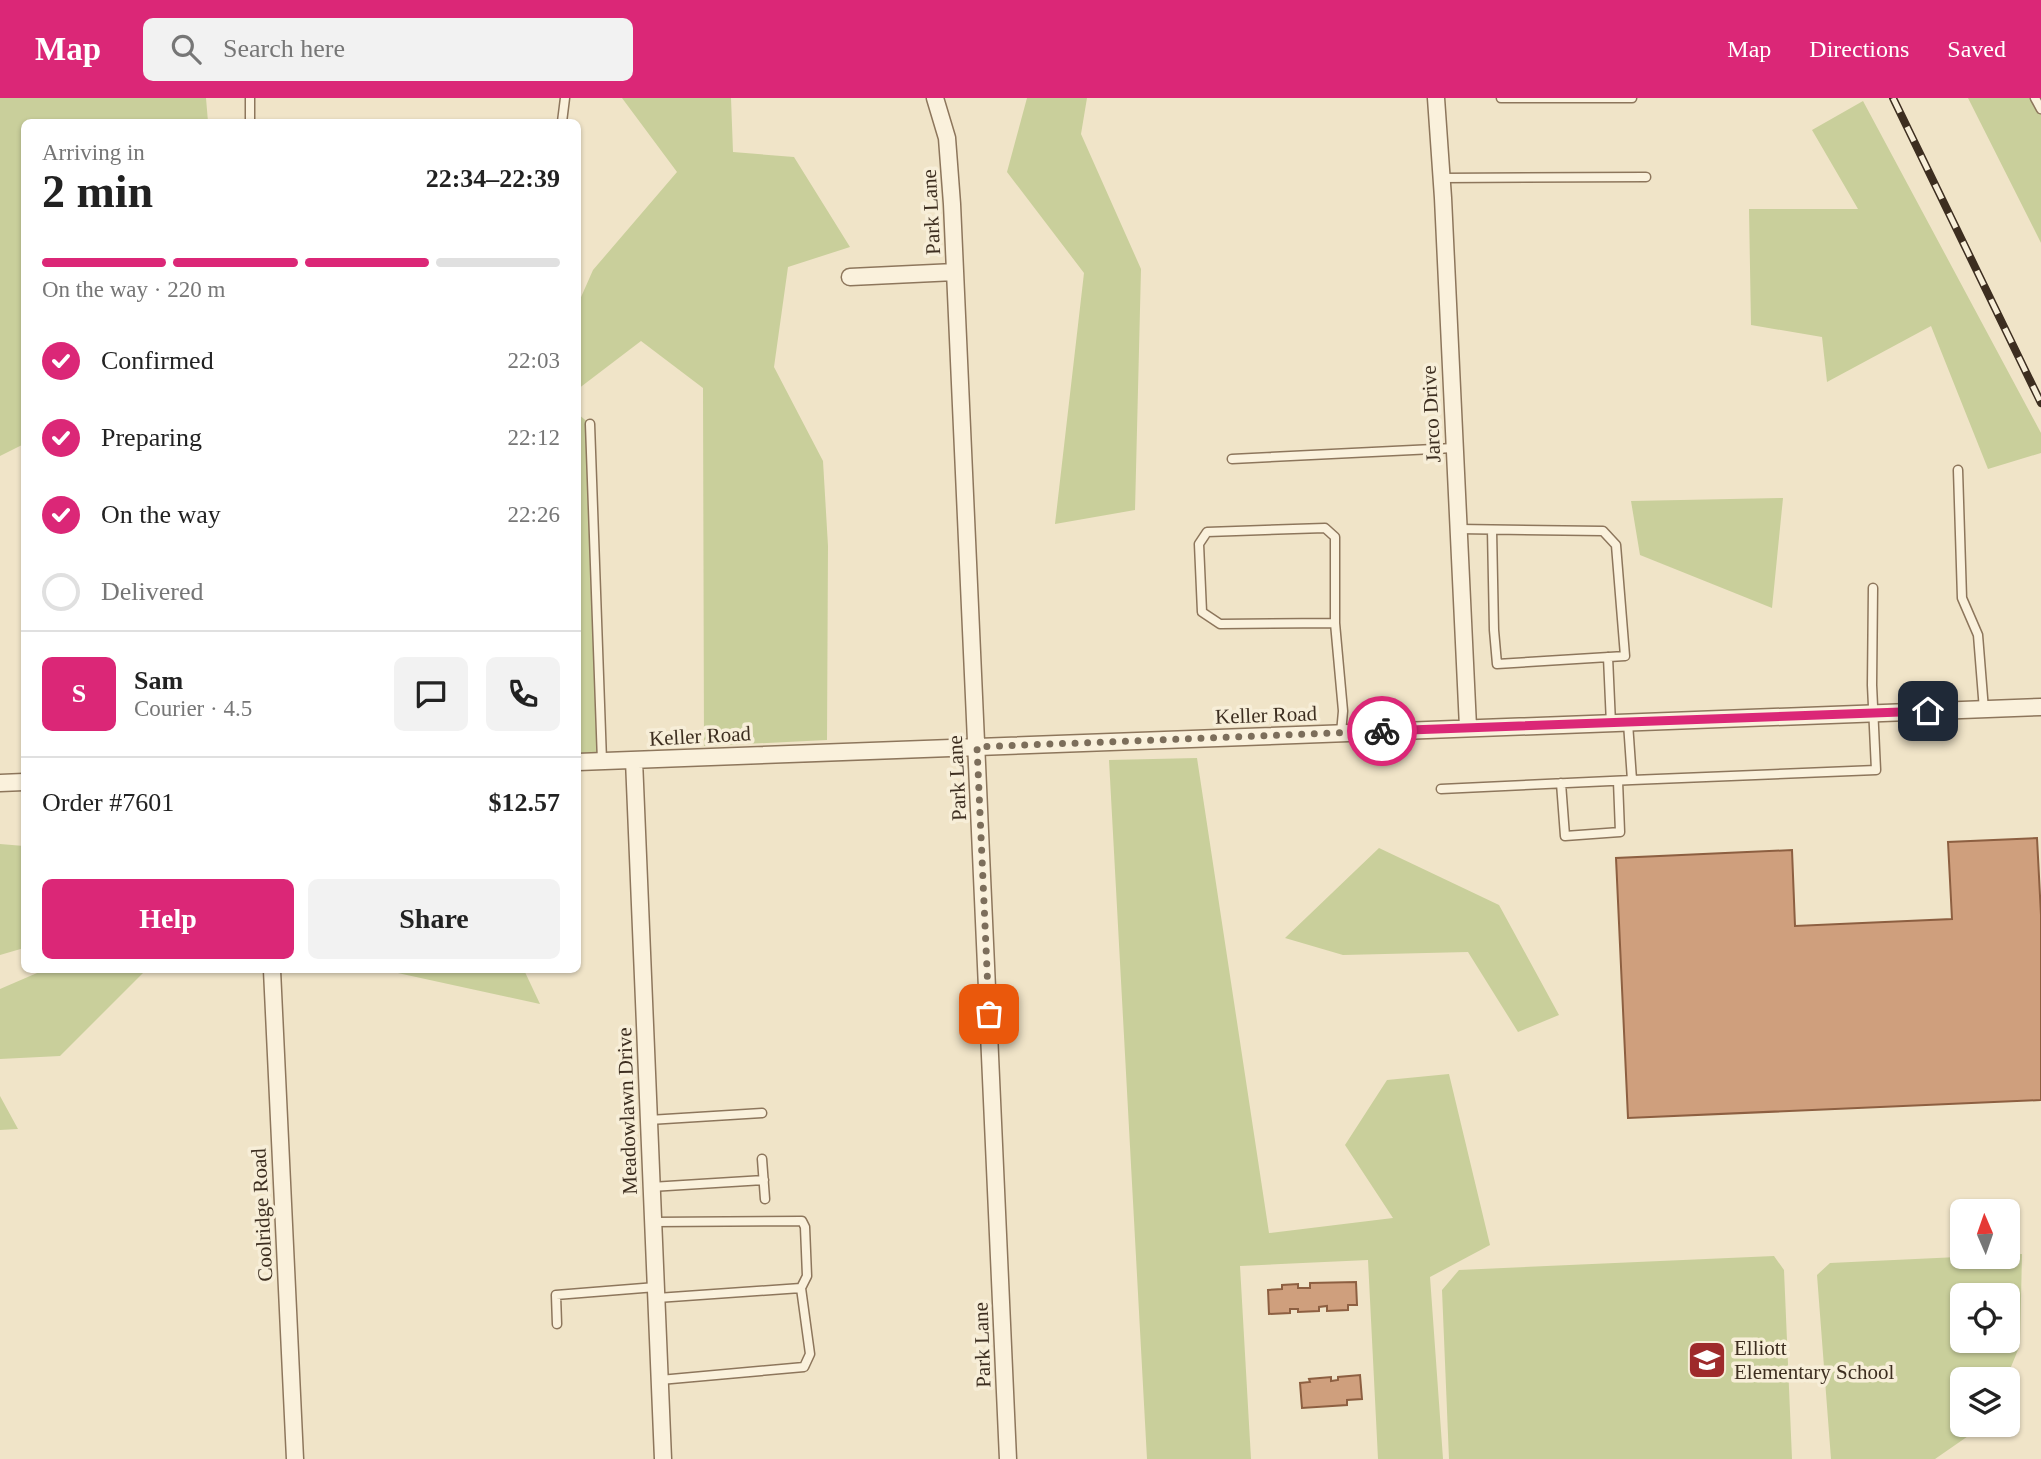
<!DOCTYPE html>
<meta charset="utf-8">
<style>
:root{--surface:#fff;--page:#f2f2f2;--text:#222;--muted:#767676;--line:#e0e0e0;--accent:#db2777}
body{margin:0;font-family:"Times New Roman",serif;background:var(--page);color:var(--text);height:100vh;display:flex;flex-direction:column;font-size:26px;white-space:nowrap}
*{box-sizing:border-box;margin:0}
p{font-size:23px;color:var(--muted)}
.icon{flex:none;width:38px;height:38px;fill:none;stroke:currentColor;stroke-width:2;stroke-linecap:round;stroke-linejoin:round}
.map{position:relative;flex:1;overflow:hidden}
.details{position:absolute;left:21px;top:21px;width:560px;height:854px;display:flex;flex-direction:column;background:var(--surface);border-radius:10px;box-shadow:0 2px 5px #0004}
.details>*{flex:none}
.needle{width:46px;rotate:358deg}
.controls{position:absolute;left:1950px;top:1101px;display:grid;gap:14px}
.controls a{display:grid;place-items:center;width:70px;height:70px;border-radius:10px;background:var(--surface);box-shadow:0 2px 5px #0004;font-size:35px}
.pin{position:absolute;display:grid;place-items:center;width:60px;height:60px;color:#fff;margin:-30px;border-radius:14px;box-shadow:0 4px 10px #0006}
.courier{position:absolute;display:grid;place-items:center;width:70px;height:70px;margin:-35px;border:5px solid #db2777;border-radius:50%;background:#fff;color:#222;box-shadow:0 2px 9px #0007}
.head em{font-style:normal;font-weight:800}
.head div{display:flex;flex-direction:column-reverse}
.head{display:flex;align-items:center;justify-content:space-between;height:119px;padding:0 21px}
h1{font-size:46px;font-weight:800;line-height:52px}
.bar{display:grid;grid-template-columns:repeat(4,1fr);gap:10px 7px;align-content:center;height:84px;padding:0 21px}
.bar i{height:9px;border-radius:5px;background:var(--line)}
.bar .active{background:var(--accent)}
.bar p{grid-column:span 4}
.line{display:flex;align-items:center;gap:18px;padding:0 21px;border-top:2px solid var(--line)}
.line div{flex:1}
.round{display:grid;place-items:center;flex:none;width:74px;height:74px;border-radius:10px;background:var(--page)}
ol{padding:0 21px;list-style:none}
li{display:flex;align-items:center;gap:21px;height:77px}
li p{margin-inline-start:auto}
li .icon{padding:7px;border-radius:50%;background:var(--accent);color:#fff;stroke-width:4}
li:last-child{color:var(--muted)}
li i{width:38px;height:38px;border:4px solid var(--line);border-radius:50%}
.action{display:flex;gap:14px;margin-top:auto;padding:14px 21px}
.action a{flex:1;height:80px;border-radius:10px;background:var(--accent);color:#fff;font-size:28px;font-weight:800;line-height:80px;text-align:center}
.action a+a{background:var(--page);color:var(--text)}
header{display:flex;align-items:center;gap:42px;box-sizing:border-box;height:98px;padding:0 35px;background:var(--accent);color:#fff}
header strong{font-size:33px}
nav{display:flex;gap:38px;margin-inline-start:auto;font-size:24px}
.search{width:490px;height:63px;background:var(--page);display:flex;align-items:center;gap:18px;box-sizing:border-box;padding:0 24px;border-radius:10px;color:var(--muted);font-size:26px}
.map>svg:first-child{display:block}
.green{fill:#c9cf9b;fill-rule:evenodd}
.building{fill:#cf9f7d;stroke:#8d5f41;stroke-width:2}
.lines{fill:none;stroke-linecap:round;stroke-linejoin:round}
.lane-casing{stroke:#8d765c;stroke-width:11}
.street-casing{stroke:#8d765c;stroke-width:19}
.lane{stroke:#faf1dc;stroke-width:8}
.street{stroke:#faf1dc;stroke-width:16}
.rail-casing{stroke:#3d2e20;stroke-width:8}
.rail{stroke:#f7eed8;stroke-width:5;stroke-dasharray:16;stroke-linecap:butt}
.done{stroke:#7c6e5b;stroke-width:7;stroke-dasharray:0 12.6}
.route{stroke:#db2777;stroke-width:9}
.labels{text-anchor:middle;stroke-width:7;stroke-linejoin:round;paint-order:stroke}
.street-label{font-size:21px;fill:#3d2e20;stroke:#f7eed8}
.poi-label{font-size:21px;fill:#3d2e20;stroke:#f7eed8;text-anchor:start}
</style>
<header>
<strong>Map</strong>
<div class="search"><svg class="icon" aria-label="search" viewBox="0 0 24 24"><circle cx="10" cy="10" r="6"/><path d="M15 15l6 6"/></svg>Search here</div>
<nav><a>Map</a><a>Directions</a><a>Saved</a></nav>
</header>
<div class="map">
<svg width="2041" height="1361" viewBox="0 0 2041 1361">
<rect width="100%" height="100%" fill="#f0e4c8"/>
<path class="green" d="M0,0H206L208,24H24V346L0,358Z
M622,0H731L733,54L794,59L850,149L788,169L774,269L823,363L828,448L827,642L704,648L703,290L641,243L578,291V206L593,172L677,74Z
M1027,0H1087L1081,36L1141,171L1135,412L1055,426L1084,175L1007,74Z
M1968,0H2041V145Z
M1863,3L2041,335V355L1988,371L1931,228L1827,284L1822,239L1751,227L1749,111H1858L1812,32Z
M578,316L590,326L602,663L578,664Z
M1783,400L1772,510L1640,457L1631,403Z
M1197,660L1269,1135L1393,1120L1345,1047L1387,982L1449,976L1490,1147L1430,1179L1443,1361H1378L1368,1162L1240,1168L1251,1361H1147L1109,662Z
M0,746L24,748V850L0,857Z
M1379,750L1499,807L1559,917L1518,934L1468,854L1343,857L1285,840Z
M44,872H146L60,958L0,961V891Z
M384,872H524L540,906Z
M0,998L18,1031L0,1032Z
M2022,1156L2020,1247L2006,1281H1962V1326L1984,1327L1935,1361H1831L1817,1177L1830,1165ZM1962,1197H2007V1242H1962Z
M1774,1158L1784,1172L1792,1361H1449L1442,1192L1459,1172Z"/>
<path class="building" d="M2037,740L2041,817V1002L1628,1020L1616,760L1792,752L1795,828L1952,821L1948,744Z
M1356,1184L1357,1207H1348V1212L1327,1213V1208L1319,1209V1213L1298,1214V1211H1290V1215L1269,1216L1268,1192L1282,1191V1187L1298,1186V1190H1310V1185Z
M1360,1277L1362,1301L1347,1302V1307L1302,1310L1300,1285L1310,1284L1309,1281L1331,1279V1283L1338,1282V1279Z"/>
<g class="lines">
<g class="lane-casing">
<path id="lane" d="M250,0V24
M1501,0H1632
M2035,0L2041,11
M562,24L565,0
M1442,80L1646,79
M590,326L602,663
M1232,361L1454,350
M1958,372L1962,500L1978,537L1984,612
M1458,431L1603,433L1616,447L1625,558L1497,566L1494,532L1492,432
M1335,525V439L1325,430L1207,434L1199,446L1202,514L1220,526L1335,525L1343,613L1341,635
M1608,559L1611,626
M1628,625L1632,682L1876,672L1872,587L1873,490
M1561,685L1565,738L1620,734L1618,683
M1441,691L1632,682
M649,1022L762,1015
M762,1061L765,1101
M651,1089L764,1082
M653,1124L802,1123L805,1129L807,1178L801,1190L657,1200
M557,1226L556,1197L656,1189
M660,1282L804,1269L810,1256L801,1190"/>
</g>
<g class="street-casing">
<path id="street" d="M935,0L947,40L952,106L1008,1361
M1436,0L1443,100L1468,629
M850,179L955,174
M634,662L663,1361
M578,664L2041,609
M0,685L24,684
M272,872L295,1361"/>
</g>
<use href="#lane" class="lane"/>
<use href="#street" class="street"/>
<g class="rail-casing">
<path id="rail" d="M1893,0L2041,305"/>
</g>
<use href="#rail" class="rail"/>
</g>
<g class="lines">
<path class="done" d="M989,916L977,649L1382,633"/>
<path class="route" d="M1382,633L1928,613"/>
</g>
<defs>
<g id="school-square" transform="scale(2.0125)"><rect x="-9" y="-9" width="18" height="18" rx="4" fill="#9e2a2b" stroke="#f7eed8"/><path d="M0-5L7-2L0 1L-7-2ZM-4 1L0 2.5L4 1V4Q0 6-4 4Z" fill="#fff"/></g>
</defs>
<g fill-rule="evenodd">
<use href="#school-square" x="1707" y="1262"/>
</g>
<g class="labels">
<g class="street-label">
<text transform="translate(931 114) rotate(-93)" y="7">Park Lane</text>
<text transform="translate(1431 316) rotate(-93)" y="7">Jarco Drive</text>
<text transform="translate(1266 617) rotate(-2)" y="7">Keller Road</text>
<text transform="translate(700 638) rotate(-3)" y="7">Keller Road</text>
<text transform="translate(957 680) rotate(-93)" y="7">Park Lane</text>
<text transform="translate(627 1013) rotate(-92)" y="7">Meadowlawn Drive</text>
<text transform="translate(262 1117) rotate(-93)" y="7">Coolridge Road</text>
<text transform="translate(982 1247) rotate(-92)" y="7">Park Lane</text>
</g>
<g class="poi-label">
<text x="1734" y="1257">Elliott<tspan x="1734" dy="24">Elementary School</tspan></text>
</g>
</g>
</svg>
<div class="controls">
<a><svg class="needle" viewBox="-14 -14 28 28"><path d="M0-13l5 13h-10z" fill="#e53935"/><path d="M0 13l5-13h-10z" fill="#767676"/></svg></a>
<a><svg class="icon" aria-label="locate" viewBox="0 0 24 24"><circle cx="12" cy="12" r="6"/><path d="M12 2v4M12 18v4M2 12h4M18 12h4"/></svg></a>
<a><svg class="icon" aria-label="layers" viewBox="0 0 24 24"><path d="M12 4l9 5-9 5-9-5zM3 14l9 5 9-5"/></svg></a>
</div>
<div class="pin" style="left:989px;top:916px;background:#ea580c"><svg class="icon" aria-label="bag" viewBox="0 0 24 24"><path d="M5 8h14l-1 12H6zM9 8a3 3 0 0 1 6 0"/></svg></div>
<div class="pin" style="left:1928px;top:613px;background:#1f2937"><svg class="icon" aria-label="home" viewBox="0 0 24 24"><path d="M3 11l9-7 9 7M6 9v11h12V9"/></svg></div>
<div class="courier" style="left:1382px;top:633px"><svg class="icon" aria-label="bike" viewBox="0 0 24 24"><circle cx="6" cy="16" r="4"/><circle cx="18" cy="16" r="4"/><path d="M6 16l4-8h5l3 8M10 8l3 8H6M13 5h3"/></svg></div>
<section class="details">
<div class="head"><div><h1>2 min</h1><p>Arriving in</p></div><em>22:34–22:39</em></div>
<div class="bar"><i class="active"></i><i class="active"></i><i class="active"></i><i></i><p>On the way · 220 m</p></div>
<ol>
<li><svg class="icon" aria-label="check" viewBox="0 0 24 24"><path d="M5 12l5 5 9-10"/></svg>Confirmed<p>22:03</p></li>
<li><svg class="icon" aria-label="check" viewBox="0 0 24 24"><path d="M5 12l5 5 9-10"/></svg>Preparing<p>22:12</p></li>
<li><svg class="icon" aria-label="check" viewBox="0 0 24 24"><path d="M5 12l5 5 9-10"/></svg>On the way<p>22:26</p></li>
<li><i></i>Delivered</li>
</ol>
<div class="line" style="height:126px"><b class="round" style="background:var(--accent);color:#fff">S</b><div><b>Sam</b><p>Courier · 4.5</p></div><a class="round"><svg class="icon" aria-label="chat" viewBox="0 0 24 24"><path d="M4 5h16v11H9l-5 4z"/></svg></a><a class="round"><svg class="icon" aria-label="phone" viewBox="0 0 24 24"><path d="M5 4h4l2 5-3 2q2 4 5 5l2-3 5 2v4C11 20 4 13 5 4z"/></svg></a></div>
<div class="line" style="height:91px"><div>Order #7601</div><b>$12.57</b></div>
<div class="action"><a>Help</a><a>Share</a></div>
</section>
</div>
